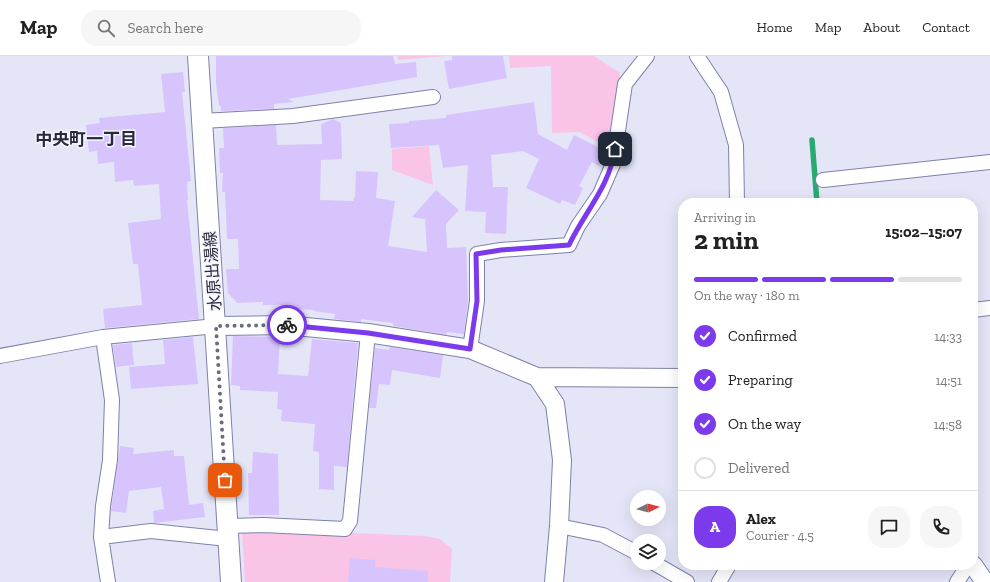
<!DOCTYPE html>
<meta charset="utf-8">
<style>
:root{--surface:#fff;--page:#f6f6f6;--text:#222;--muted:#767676;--line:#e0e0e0;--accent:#7c3aed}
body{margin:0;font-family:"Zilla Slab","Noto Sans JP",serif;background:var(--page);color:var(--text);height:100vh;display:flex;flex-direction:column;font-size:15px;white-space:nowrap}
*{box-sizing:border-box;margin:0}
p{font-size:13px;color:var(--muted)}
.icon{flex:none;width:22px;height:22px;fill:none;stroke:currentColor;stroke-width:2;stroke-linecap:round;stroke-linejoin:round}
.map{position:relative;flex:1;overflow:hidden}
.drawer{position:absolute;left:678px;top:142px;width:300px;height:372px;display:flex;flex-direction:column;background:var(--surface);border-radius:16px;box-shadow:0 4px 16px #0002}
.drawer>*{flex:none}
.needle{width:26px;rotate:84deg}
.fabs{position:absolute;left:630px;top:434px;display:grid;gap:8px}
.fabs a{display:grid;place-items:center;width:36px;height:36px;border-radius:50%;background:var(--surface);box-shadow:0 4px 16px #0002;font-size:20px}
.pin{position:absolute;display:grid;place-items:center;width:34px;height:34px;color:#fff;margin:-17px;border-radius:8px;box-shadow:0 2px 6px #0006}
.courier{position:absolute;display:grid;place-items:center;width:40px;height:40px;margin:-20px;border:3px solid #7c3aed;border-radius:50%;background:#fff;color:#222;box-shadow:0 1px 5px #0007}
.summary em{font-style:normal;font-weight:700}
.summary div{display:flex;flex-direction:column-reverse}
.summary{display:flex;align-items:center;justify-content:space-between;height:68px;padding:0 16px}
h1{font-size:26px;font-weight:700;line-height:30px}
.bar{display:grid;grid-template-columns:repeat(4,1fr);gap:6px 4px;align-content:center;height:48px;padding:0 16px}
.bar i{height:5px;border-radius:3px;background:var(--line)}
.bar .current{background:var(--accent)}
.bar p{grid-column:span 4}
.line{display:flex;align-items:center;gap:10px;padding:0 16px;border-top:1px solid var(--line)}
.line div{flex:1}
.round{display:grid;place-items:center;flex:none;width:42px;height:42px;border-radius:16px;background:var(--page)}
ol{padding:0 16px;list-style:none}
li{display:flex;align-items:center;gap:12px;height:44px}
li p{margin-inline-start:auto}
li .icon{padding:4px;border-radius:50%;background:var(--accent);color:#fff;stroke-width:4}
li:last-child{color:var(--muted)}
li i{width:22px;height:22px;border:2px solid var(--line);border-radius:50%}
header{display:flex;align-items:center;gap:24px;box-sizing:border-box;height:56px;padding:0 20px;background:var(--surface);border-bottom:1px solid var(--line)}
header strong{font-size:19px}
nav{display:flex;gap:22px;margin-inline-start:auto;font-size:14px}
.search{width:280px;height:36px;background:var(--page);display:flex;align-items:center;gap:10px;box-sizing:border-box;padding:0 14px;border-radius:16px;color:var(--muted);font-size:15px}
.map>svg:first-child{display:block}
.green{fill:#fac4e6}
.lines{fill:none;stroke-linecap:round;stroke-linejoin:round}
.stream{stroke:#2aa975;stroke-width:5.5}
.building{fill:#d8c4fd}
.minor-casing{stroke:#7e81aa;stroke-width:16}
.tertiary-casing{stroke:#7e81aa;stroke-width:20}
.secondary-casing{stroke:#7e81aa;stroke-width:22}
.minor{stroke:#fff;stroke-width:14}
.tertiary{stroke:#fff;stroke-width:18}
.secondary{stroke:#fff;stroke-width:20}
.done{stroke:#6a6b7c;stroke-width:4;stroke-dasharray:0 7.2}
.route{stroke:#7c3aed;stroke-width:5}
.labels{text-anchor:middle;stroke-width:3;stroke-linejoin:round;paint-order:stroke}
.street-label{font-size:16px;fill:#28293a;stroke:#f3f4fd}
.neighbourhood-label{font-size:17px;font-weight:bold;fill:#28293a;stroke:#f3f4fd}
</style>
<header>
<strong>Map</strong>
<div class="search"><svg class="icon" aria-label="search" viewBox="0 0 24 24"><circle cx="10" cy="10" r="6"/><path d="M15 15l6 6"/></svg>Search here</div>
<nav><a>Home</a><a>Map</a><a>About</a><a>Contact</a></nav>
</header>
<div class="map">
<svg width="990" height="526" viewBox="0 0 990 526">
<rect width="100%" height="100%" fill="#e4e6f8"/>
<path class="green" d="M398,0H448L398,4Z
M509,0H594L620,17L607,91L579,76L552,77L551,10L510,12Z
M429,90L433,129L392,114V93Z
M259,473L424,480L440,483L452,493L450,526H245L242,476Z"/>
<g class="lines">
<path class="stream" d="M812,84L817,147"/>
</g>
<path class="building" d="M216,0H393L395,8L416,6L417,21L288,43L294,46L274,48V53L221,55V50H219L216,27Z
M452,0H503L507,22L449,33L444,5L452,4Z
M183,16L185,36H182L191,125L187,126L188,144H187L199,263L105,272L103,253L142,249L138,208H133L128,167L161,163L159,128L134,130L133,124L115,126L114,106L98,108L97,95L89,96L86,69L100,67L99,62L165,56L161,18Z
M534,46L538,78L567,94L574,79L606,95L599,110L592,106L579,130L583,132L575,149L562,144L560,148L526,132L539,103L523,95L491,99L493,131H508L506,178L485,177L486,156L465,155L468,109L443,112L439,89L391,92L389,68L409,67V65L446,62V59Z
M333,63L341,67L342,103L321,104L320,144L353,145L354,141H355L356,115L378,116L376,142L395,145L388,190L427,196L425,163L412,161L436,134L459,154L446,168L447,192L466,191L468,244L464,278L447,276L446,279L393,270V267L361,263V266L334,263L335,258L314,255V254L282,252V249H263V246L237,247L228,237L226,213H239L238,183H227L225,136H222L223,117H220L219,92H224L223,72L276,69L277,89L322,88L321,68Z
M233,280L280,281L278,318L308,320L312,283L358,287L347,411L334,410V434L319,433V396L313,395L315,368L281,365L282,354L277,353L278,336L240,334V330L231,329Z
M193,281L198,328L131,333L129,311L165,308L163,284Z
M132,287L134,309L116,311L113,289Z
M390,291L443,299L440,322L392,314L390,329L379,328L376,352H369L375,292L389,294Z
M120,390L134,392L133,398L174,394V400H184L189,449L203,447L205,461L154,467L153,455L164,453L161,431L129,435L126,457L111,455Z
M253,396L278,398L279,459H249L248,417H252Z
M350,502L375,504V511L428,515V526H348Z"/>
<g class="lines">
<g class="minor-casing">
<path id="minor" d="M697,0L721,36L736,89L737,147
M202,65L293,60L433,41
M823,124L990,106
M973,254L990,252
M103,281L112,344L110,404L103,450L101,481L108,526
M470,293L477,245V198L501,194L569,189L578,170L600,138L613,108L625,28L647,0
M0,300L103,281L216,270
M228,470L263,469L345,473L350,465L368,277
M559,470L603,479L637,497
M101,481L151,475L228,483
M654,507L687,526
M719,526L729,509
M957,526L968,509"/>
</g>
<g class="tertiary-casing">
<path id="tertiary" d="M216,270L285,269L368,277L470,293L537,321L683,322
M537,321L555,348L562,404L559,470L554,526
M973,509L985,526"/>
</g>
<g class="secondary-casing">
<path id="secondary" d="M198,0L231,526"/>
</g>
<use href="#minor" class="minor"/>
<use href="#tertiary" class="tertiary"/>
<use href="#secondary" class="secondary"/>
</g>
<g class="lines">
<path class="done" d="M225,424L216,270L287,269"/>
<path class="route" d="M287,269L368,277L470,293L477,245L476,198L501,194L569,189C584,157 610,130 615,93"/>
</g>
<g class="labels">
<g class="street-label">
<text transform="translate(212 215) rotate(-94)" y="6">水原出湯線</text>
</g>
<g class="neighbourhood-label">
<text x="86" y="89">中央町一丁目</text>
</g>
</g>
</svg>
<div class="fabs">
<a><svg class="needle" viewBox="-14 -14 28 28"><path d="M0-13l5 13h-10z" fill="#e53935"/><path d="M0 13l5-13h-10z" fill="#767676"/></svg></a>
<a><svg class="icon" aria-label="layers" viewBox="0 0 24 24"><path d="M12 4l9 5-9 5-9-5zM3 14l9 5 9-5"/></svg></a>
</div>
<div class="pin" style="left:225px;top:424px;background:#ea580c"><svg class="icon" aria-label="bag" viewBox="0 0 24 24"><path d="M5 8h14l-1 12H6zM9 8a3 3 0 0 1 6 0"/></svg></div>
<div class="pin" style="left:615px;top:93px;background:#1f2937"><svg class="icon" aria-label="home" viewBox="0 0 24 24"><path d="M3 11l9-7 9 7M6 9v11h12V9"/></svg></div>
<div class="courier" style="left:287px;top:269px"><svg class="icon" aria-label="bike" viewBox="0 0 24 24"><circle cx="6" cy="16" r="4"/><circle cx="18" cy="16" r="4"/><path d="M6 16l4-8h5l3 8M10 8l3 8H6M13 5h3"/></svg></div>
<section class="drawer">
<div class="summary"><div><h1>2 min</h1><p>Arriving in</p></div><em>15:02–15:07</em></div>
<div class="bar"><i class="current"></i><i class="current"></i><i class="current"></i><i></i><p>On the way · 180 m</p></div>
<ol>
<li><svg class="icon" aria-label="check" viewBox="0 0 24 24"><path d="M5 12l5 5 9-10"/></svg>Confirmed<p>14:33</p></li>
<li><svg class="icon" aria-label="check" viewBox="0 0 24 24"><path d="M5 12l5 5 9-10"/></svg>Preparing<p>14:51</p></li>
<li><svg class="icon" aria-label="check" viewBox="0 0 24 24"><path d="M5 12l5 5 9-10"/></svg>On the way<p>14:58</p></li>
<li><i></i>Delivered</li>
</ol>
<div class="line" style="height:72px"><b class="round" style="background:var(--accent);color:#fff">A</b><div><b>Alex</b><p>Courier · 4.5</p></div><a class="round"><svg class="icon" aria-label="chat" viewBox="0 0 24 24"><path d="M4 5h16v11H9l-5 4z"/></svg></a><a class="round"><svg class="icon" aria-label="phone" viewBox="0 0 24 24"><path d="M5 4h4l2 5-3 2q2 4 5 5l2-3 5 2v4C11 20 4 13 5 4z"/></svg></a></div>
</section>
</div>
